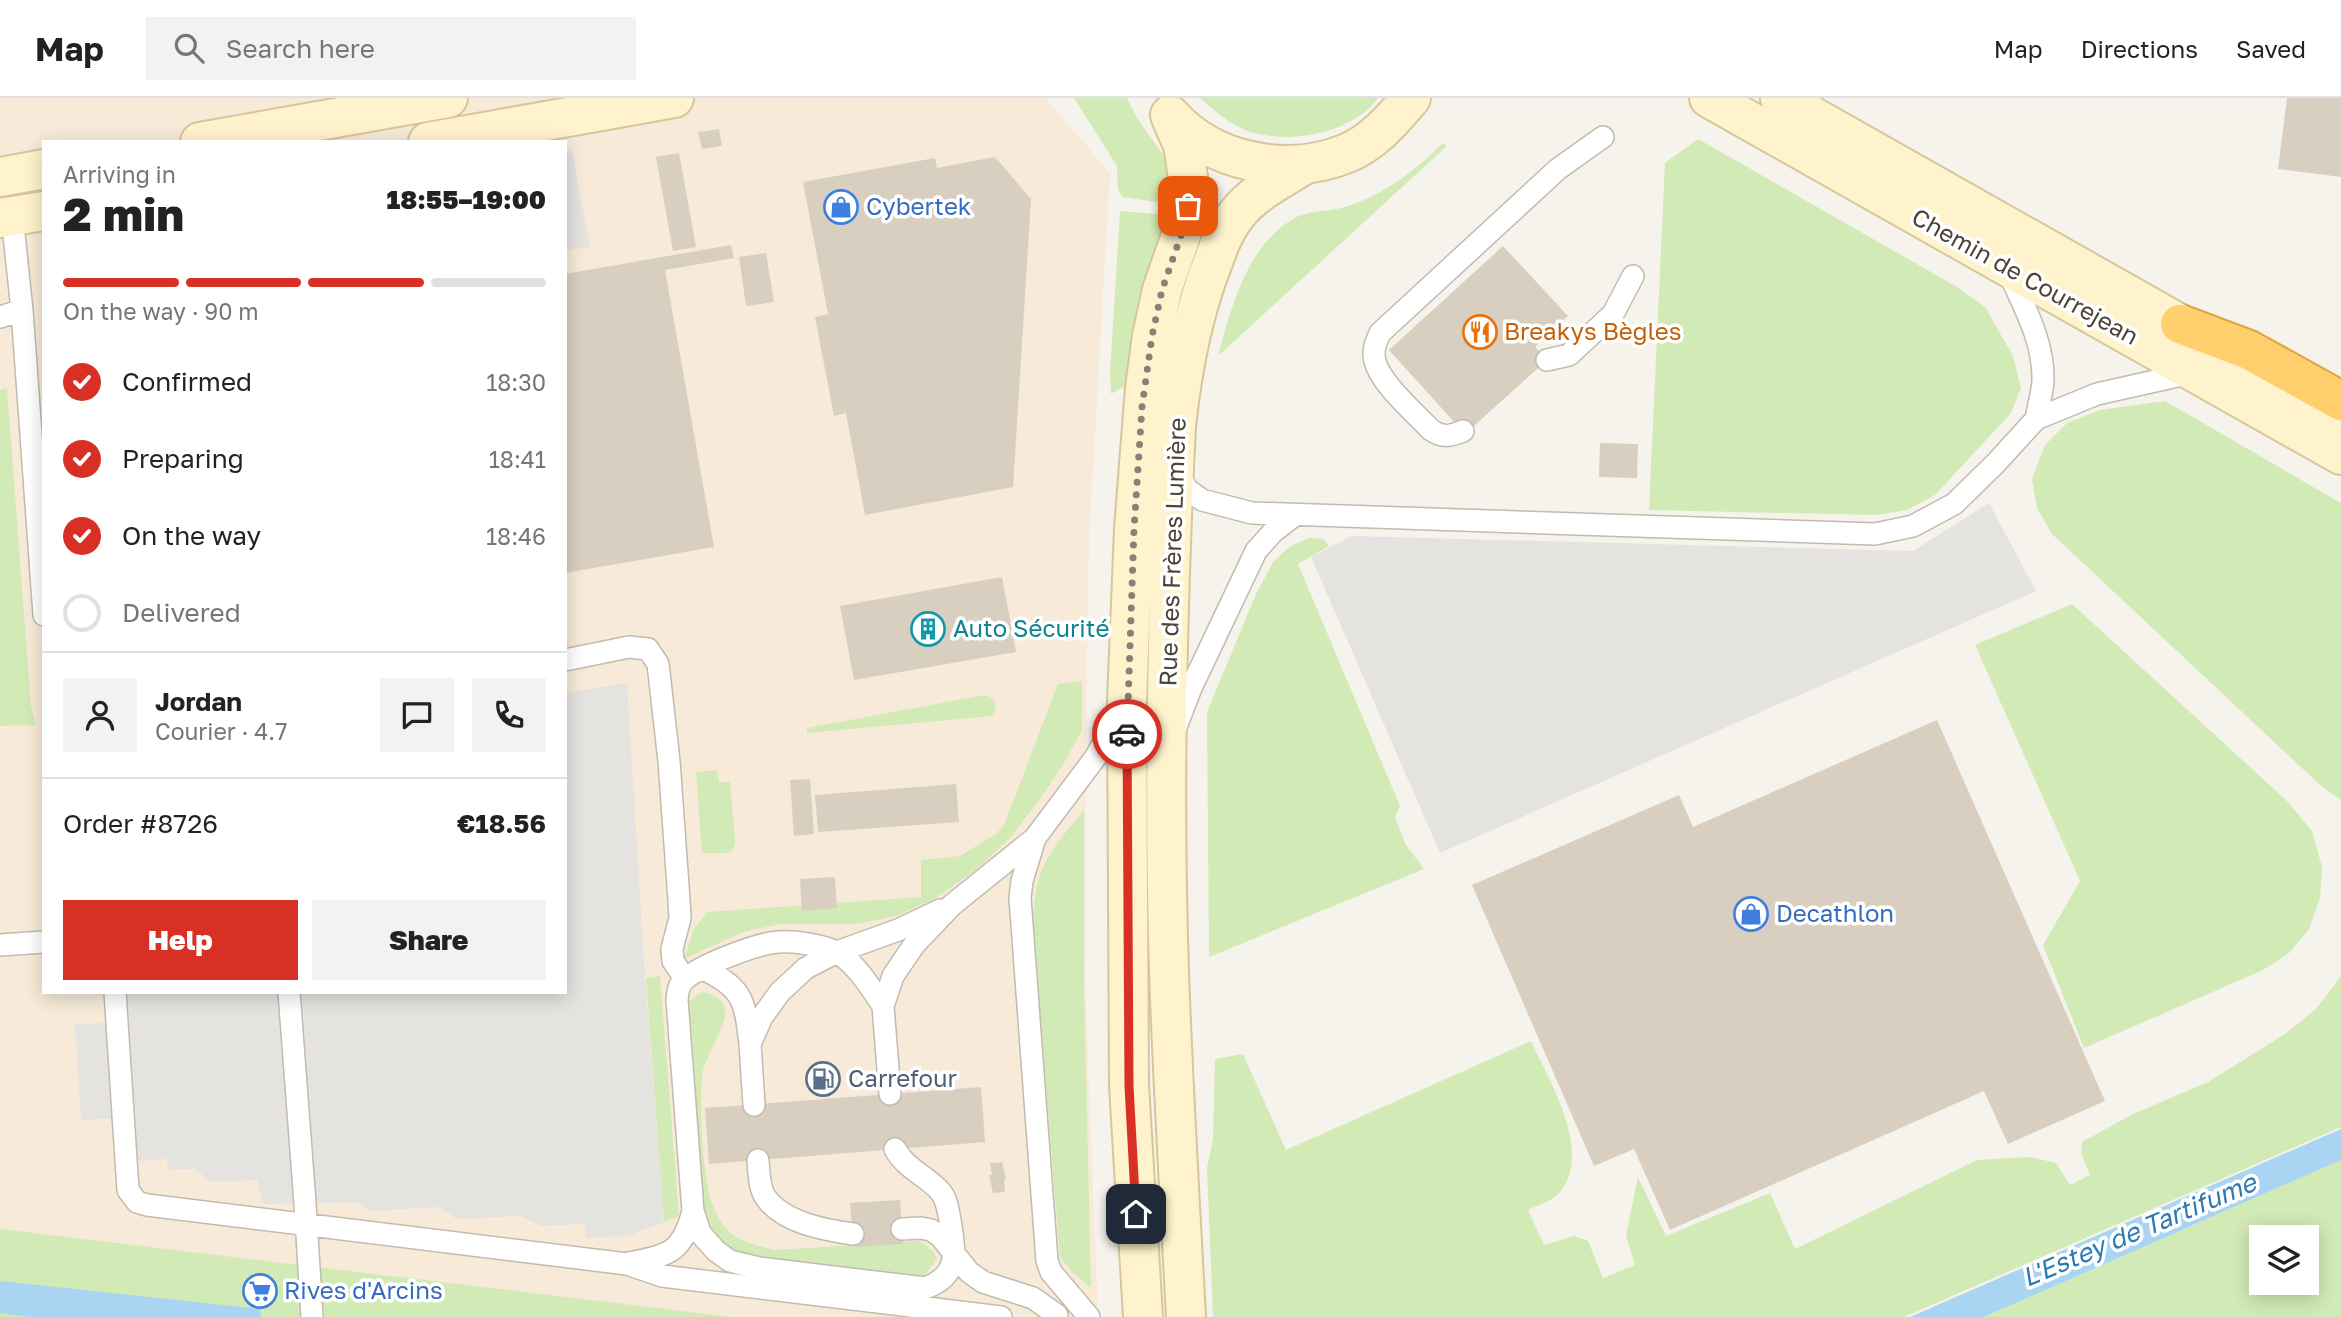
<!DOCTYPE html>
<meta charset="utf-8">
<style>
:root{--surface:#fff;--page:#f2f2f2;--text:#222;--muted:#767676;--line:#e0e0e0;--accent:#d93025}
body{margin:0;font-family:"Golos Text",sans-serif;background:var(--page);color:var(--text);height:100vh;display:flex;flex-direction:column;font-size:26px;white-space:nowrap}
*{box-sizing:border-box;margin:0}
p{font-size:23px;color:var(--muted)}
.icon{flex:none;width:38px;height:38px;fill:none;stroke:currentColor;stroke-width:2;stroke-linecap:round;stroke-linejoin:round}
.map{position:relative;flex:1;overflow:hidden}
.panel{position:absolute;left:42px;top:42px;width:525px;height:854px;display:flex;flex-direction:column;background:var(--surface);border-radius:0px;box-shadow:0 4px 18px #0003}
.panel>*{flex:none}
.fabs{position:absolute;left:2249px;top:1127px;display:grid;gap:14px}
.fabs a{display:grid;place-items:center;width:70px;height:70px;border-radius:0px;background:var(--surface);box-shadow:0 4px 18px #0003;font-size:35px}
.pin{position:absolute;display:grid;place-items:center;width:60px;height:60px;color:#fff;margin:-30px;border-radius:14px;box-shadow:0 4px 10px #0006}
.courier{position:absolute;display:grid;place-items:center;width:70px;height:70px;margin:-35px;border:5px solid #d93025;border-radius:50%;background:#fff;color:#222;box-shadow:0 2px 9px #0007}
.overview em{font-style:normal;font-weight:800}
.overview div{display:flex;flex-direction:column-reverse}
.overview{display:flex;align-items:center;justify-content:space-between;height:119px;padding:0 21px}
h1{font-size:46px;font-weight:800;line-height:52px}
.bar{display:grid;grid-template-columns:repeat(4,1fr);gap:10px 7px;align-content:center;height:84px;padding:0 21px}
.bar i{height:9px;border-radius:5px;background:var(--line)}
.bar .on{background:var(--accent)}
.bar p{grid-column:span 4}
.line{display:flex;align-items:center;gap:18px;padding:0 21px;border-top:2px solid var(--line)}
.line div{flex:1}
.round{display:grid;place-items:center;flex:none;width:74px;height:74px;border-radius:0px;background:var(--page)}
ol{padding:0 21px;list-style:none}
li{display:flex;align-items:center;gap:21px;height:77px}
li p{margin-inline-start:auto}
li .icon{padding:7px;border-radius:50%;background:var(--accent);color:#fff;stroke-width:4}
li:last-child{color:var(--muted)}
li i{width:38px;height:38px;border:4px solid var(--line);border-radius:50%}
.cta{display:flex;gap:14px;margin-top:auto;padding:14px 21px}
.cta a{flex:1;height:80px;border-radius:0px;background:var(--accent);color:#fff;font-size:28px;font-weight:800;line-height:80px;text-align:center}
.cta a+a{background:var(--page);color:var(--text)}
header{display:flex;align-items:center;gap:42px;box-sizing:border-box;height:98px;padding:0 35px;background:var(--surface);border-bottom:2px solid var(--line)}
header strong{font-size:33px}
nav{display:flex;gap:38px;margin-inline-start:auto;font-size:24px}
.search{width:490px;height:63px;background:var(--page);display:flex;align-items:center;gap:18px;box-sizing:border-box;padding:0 24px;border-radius:0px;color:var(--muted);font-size:26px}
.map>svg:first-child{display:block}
.commercial{fill:#f7ead8;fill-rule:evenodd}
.green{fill:#d2eab5;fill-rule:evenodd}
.parking{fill:#e5e3e0}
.water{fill:#a9d4f2}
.building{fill:#d8cfc1}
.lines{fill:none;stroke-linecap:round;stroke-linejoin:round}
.lane-casing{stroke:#c2bbae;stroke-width:24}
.secondary-casing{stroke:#d6c79b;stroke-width:42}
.highway-casing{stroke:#e0a43c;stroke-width:42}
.lane{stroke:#fff;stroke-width:21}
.secondary{stroke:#fff3cd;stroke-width:38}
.highway{stroke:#ffcf6e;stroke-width:38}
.done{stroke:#878178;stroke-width:7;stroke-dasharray:0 12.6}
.route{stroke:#d93025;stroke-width:9}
.labels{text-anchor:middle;stroke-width:7;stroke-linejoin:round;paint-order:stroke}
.shop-label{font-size:24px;fill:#366cbe;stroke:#fff;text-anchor:start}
.street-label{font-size:24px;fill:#4b4439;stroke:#fff}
.food-label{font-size:24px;fill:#c56008;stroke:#fff;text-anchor:start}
.culture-label{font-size:24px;fill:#0d838f;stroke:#fff;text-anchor:start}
.service-label{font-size:24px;fill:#4e5e75;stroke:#fff;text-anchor:start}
.water-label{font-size:26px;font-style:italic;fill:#2e7ab2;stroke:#fff}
</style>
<header>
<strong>Map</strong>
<div class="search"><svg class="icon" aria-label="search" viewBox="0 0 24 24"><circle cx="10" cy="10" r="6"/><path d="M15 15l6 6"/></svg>Search here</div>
<nav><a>Map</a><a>Directions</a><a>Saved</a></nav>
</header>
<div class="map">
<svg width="2341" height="1219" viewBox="0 0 2341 1219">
<rect width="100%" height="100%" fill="#f6f3ec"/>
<path class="commercial" d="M0,0H1045L1110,75L1089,441L1087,571L1085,885L1098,1219H0ZM44,44H565V894H44Z"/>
<path class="green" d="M1074,0H1127L1137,20L1167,62L1172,86L1170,106L1122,99L1118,91L1117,68Z
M1200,0H1378C1354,33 1298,45 1259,36C1236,32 1217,15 1200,0Z
M1698,41L1957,189L1985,209L2013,258L2021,290L2011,315L1935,397L1907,412L1876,417L1649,412L1665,65Z
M1443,45L1447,48L1218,258C1231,210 1247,148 1293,121C1307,112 1329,114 1345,109C1384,97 1415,73 1443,45Z
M1120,113L1170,117L1130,285L1111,296L1110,275Z
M7,290L31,609L36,627L0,628V292Z
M2165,303L2341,405V702L2319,686L2052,436L2037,410L2032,381L2045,347L2067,325L2100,312Z
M1309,440L1323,441L1329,448L1298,466L1400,708L1395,719L1406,747L1424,771L1209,859L1207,614L1256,496L1273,464L1289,449Z
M2072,506L2287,703L2312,733L2322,769L2320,800L2309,831L2289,855L2263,872L2084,950L2043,847L2080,783L1975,547Z
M1082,583V632L1064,665L1040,701L1011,739L977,771L934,801L896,818L858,826H781L743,834L684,861L694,830L708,814L921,799V762L960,758L996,736L1004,727L1058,586Z
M985,597L993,600L996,609L992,618L807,635V630Z
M717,672L719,684H730L735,743L733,752L727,755H702L696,674Z
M1084,712V885L1091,1190L1071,1173L1060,1159L1033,824C1035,767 1050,754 1084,712Z
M660,878L679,1118L664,1124L646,880Z
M2341,878V1029L1904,1219H1213L1207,1070L1213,1041L1215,961L1243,956L1286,1052L1531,943C1549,982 1596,1058 1557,1097C1550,1104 1537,1107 1528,1112L1544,1147L1574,1138L1588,1143L1603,1180L1635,1167L1626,1137L1638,1079L1666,1138L1770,1095L1795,1151L1977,1062L2031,1059L2056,1065L2070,1087L2090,1077L2081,1055L2082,1044L2133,1016L2208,984L2285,936L2316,911Z
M702,894C715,896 727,903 725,918C724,930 707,957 703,973C698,995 703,1081 711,1102C715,1114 720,1126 730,1134C741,1145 760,1148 775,1152L920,1143L933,1153L937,1160L926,1176L913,1180L740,1157L722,1147L714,1137L700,1099L686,905Z
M2341,1062V1219H1984ZM2261,1139H2306V1185H2261Z
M0,1131L732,1219H0Z"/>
<path class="parking" d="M572,52L590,149L565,153V53Z
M1989,405L2036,493L1440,755L1311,459L1352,438L1913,453Z
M627,585L644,865L664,1124L628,1138L586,1140L584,1126L541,1128L520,1118L457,1121L438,1109L372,1113L356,1104L264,1106L257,1082L211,1084L195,1071L168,1072L167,1061L126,1064L123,1020L81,1022L75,927L116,924L115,894H565V595Z"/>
<path class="water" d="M2341,1031V1062L1984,1219H1910Z
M0,1183L260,1211L261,1219H29L0,1215Z"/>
<path class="building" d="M2287,0H2341V79L2278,71Z
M719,31L722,48L702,51L698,34Z
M679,55L696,149L673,153L656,59Z
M995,59L1031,101L1013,389L865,417L846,315L834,318L815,219L828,216L803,84L935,60L937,70Z
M731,147L734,160L665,172L714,449L565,475V176Z
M1503,148L1568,218L1535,249L1547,262L1465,336L1389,252Z
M766,155L774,204L746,208L739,159Z
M1600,345L1638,346L1637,380L1599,379Z
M1002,479L1016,554L854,582L840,508Z
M1937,622L2105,1003L2008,1046L1984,993L1670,1132L1634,1051L1594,1068L1472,787L1679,697L1693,729Z
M810,681L814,736L794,738L790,682Z
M956,686L959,724L818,734L815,697Z
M835,779L837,810L802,813L800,781Z
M981,989L985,1044L709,1066L705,1010Z
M1002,1064L1006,1081L1004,1082L1005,1094L993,1095L989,1077H992L990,1065Z
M900,1102L903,1146L854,1149L850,1105Z"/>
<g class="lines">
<g class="lane-casing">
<path id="lane" d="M12,118L22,212L44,517
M2008,173C2024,209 2044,243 2043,283C2042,296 2038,309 2036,321
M0,219L22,212
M1547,262L1569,257L1613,216L1633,178
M1463,333C1451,338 1443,340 1431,332C1415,315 1380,285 1375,263C1372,253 1376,244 1380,235L1558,71L1603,39
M1175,374L1188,392L1202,402L1252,415L1875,436L1913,428L1954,406L1996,365L2036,321L2097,296L2191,275
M565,562L629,549L648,551L658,566L669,663L679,802L680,820L672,851L673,863L685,881
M1176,629L1191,590L1256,453L1273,434L1295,417
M1035,740L1022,783L1020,800L1047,1163L1051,1174L1089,1219
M0,847L44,844
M703,871C744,890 745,904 750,946
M115,894L128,1092L137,1104L147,1107L627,1166L662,1178L1001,1219
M289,894L305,1105L312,1219
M890,996L883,908L893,878L914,847L952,807L1035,740L1095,660L1121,614
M754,1007L750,946L762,919L780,894L806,870L837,854L898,832L940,812
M758,1062C759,1074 759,1091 766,1100C784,1125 825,1132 853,1136
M693,1113L700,1135L716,1153L730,1163L759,1170L925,1190C960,1178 955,1153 950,1122C948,1112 947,1100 939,1092C925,1077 905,1070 895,1051
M902,1131L921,1130L931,1132L940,1138L969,1174L983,1184L1033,1200L1057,1217
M629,1165C668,1157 682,1156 693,1113L677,902C678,894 678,888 684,882C700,867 758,845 779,844C795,843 824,847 838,855C857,867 871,890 883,908"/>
</g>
<g class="secondary-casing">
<path id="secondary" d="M1709,0L2341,357
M1780,0L2180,226L2239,269L2341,325
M1170,17C1212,65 1287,79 1345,56C1373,45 1392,22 1411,0
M200,44L448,0
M428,44L674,0
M0,79L44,71
M0,120L44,113
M1143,1219L1129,987L1127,603L1134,431L1145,290L1152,238L1162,192L1186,123L1190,92L1183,47L1171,20
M1186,1219C1180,1104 1173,989 1169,874C1163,692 1167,510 1176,328C1182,272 1192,217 1213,164C1219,147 1225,131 1237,116C1253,95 1280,82 1302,68"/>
</g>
<g class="highway-casing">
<path id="highway" d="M2180,226L2249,252L2341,303"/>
</g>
<use href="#lane" class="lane"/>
<use href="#secondary" class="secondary"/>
<use href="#highway" class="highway"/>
</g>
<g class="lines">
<path class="done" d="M1127,636L1134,431L1142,309L1152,238L1162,192L1186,123L1188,108"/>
<path class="route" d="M1127,636L1129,988L1136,1116"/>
</g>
<defs>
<g id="shop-ring" transform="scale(1.75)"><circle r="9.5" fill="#fff" stroke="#3f7fe0" stroke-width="1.5"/><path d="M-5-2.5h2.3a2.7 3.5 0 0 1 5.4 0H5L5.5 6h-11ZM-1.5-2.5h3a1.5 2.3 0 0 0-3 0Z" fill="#3f7fe0"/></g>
<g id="restaurant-ring" transform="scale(1.75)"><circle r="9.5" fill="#fff" stroke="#e8710a" stroke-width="1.5"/><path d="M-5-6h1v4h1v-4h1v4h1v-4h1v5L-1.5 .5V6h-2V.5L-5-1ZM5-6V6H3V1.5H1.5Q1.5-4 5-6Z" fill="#e8710a"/></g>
<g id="building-ring" transform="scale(1.75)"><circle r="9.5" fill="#fff" stroke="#0f9aa8" stroke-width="1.5"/><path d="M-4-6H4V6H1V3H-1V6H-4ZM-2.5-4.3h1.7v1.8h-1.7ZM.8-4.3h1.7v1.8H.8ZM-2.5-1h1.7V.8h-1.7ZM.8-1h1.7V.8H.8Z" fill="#0f9aa8"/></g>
<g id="fuel-ring" transform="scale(1.75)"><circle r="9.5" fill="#fff" stroke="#5c6f8a" stroke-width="1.5"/><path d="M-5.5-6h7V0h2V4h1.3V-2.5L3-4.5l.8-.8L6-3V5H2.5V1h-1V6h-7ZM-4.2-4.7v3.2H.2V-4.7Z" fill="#5c6f8a"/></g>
<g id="supermarket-ring" transform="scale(1.75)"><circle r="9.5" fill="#fff" stroke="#3f7fe0" stroke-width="1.5"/><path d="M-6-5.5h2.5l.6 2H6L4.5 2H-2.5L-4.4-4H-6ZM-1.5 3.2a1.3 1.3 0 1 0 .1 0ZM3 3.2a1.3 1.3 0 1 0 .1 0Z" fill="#3f7fe0"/></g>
</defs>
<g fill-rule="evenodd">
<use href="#shop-ring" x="841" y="109"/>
<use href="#restaurant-ring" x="1480" y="234"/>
<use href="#building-ring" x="928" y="531"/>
<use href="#shop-ring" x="1751" y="816"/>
<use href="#fuel-ring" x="823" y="981"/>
<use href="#supermarket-ring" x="260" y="1193"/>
</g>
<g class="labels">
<g class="shop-label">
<text x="866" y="117">Cybertek</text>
<text x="1776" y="824">Decathlon</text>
<text x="284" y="1201">Rives d'Arcins</text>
</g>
<g class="street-label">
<text transform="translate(2025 179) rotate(29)" y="8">Chemin de Courrejean</text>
<text transform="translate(1173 454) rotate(-88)" y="8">Rue des Frères Lumière</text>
</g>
<g class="food-label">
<text x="1504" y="242">Breakys Bègles</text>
</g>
<g class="culture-label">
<text x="953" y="539">Auto Sécurité</text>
</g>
<g class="service-label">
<text x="848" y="989">Carrefour</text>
</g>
<g class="water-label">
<text transform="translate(2139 1132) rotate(-23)" y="9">L'Estey de Tartifume</text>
</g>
</g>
</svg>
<div class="fabs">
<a><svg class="icon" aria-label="layers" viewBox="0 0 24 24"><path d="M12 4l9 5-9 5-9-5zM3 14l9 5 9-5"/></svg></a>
</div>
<div class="pin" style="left:1188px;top:108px;background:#ea580c"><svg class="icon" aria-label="bag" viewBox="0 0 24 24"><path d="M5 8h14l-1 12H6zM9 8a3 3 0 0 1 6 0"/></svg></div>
<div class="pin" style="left:1136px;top:1116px;background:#1f2937"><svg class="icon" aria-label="home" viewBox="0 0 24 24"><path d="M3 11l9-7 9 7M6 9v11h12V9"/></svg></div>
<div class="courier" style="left:1127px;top:636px"><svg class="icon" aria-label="car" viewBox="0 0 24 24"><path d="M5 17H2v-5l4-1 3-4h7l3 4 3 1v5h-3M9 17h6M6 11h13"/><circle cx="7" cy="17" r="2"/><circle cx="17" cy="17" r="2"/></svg></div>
<section class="panel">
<div class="overview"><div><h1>2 min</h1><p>Arriving in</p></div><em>18:55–19:00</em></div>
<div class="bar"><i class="on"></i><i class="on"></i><i class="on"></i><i></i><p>On the way · 90 m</p></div>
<ol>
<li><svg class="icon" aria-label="check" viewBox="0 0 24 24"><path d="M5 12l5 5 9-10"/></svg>Confirmed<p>18:30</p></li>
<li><svg class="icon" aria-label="check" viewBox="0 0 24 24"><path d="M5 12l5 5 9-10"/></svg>Preparing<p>18:41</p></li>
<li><svg class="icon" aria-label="check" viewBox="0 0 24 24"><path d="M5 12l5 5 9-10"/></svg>On the way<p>18:46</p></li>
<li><i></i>Delivered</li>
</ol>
<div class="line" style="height:126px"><a class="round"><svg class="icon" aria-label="person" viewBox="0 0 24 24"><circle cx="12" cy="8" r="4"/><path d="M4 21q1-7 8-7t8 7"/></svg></a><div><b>Jordan</b><p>Courier · 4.7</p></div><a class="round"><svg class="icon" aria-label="chat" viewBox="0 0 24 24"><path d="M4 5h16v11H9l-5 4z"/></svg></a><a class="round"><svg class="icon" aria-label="phone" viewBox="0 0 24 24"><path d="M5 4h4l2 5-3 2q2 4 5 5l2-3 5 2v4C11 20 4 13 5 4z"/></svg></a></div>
<div class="line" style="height:91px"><div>Order #8726</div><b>€18.56</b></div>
<div class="cta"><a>Help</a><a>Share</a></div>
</section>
</div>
